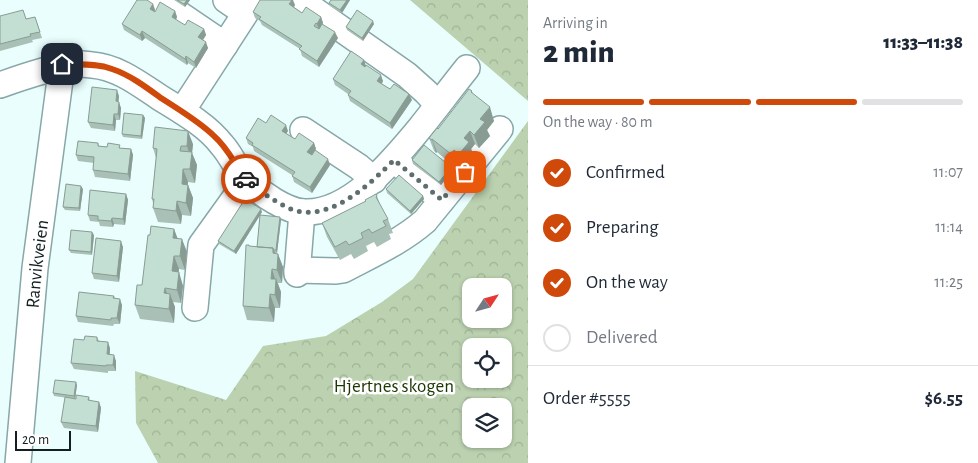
<!DOCTYPE html>
<meta charset="utf-8">
<style>
:root{--surface:#fff;--page:#f2f2f3;--text:#1f2937;--muted:#747a83;--line:#e0e1e3;--accent:#cf490a}
body{margin:0;font-family:"Alegreya Sans",sans-serif;background:var(--page);color:var(--text);height:100vh;display:flex;flex-direction:column;font-size:19px;white-space:nowrap}
*{box-sizing:border-box;margin:0}
p{font-size:16px;color:var(--muted)}
.icon{flex:none;width:28px;height:28px;fill:none;stroke:currentColor;stroke-width:2;stroke-linecap:round;stroke-linejoin:round}
.map{position:relative;flex:1;overflow:hidden}
.panel{display:flex;flex-direction:column;background:var(--surface);width:450px}
.panel>*{flex:none}
.needle{width:32px;rotate:54deg}
.tools{position:absolute;left:462px;top:278px;display:grid;gap:10px}
.tools a{display:grid;place-items:center;width:50px;height:50px;border-radius:10px;background:var(--surface);box-shadow:0 1px 4px #0004;font-size:25px}
.scale{position:absolute;left:15px;bottom:12px;width:56px;box-sizing:border-box;padding-left:5px;border:2px solid #131f20;border-top:0;font-size:14px;line-height:18px;white-space:nowrap;color:#131f20;-webkit-text-stroke:4px #fff;paint-order:stroke}
.pin{position:absolute;display:grid;place-items:center;width:42px;height:42px;color:#fff;margin:-21px;border-radius:10px;box-shadow:0 2px 8px #0006}
.courier{position:absolute;display:grid;place-items:center;width:50px;height:50px;margin:-25px;border:4px solid #cf490a;border-radius:50%;background:#fff;color:#222;box-shadow:0 1px 6px #0007}
.headline em{font-style:normal;font-weight:800}
.headline div{display:flex;flex-direction:column-reverse}
.headline{display:flex;align-items:center;justify-content:space-between;height:85px;padding:0 15px}
h1{font-size:32px;font-weight:800;line-height:38px}
.bar{display:grid;grid-template-columns:repeat(4,1fr);gap:8px 5px;align-content:center;height:60px;padding:0 15px}
.bar i{height:6px;border-radius:4px;background:var(--line)}
.bar .active{background:var(--accent)}
.bar p{grid-column:span 4}
.line{display:flex;align-items:center;gap:12px;padding:0 15px;border-top:1px solid var(--line)}
.line div{flex:1}
ol{padding:0 15px;list-style:none}
li{display:flex;align-items:center;gap:15px;height:55px}
li p{margin-inline-start:auto}
li .icon{padding:5px;border-radius:50%;background:var(--accent);color:#fff;stroke-width:4}
li:last-child{color:var(--muted)}
li i{width:28px;height:28px;border:2px solid var(--line);border-radius:50%}
main{display:flex;flex:1;min-height:0}
.map>svg:first-child{display:block}
.forest{fill:url(#forest-crowns);fill-rule:evenodd}
.lines{fill:none;stroke-linecap:round;stroke-linejoin:round}
.minor-casing{stroke:#88a7a8;stroke-width:28}
.minor{stroke:#fff;stroke-width:25}
.wall{fill:#a8c0b5}
.shaded-wall{fill:#889c94}
.building{fill:#c3dfd3;stroke:#889c94}
.done{stroke:#5e6d6e;stroke-width:5;stroke-dasharray:0 9}
.route{stroke:#cf490a;stroke-width:6}
.labels{text-anchor:middle;stroke-width:5;stroke-linejoin:round;paint-order:stroke}
.street-label{font-size:19px;fill:#131f20;stroke:#fff}
.park-label{font-size:19px;fill:#1b3804;stroke:#fff}
</style>
<main>
<div class="map">
<svg width="528" height="463" viewBox="0 0 528 463">
<defs>
<pattern id="forest-crowns" width="20" height="18" patternUnits="userSpaceOnUse" patternTransform="scale(1.25)"><rect width="20" height="18" fill="#bbd1af"/><path d="M2 6a3 3 0 1 1 6 0M12 15a3 3 0 1 1 6 0" fill="none" stroke="#a0b396"/></pattern>
</defs>
<rect width="100%" height="100%" fill="#eafefe"/>
<path class="forest" d="M410,0H528V101Z
M528,121V463H158L136,423L135,371L226,400L263,346L326,336L382,302L413,279ZM471,286H504V319H471ZM471,346H504V379H471ZM471,406H504V439H471Z"/>
<g class="lines">
<g class="minor-casing">
<g id="minor">
<path d="M226,0L245,13"/>
<path d="M300,0L407,75L426,92L438,105"/>
<path d="M160,1L225,45"/>
<path d="M0,85C14,80 29,75 43,71C49,69 55,66 61,65C70,63 83,64 92,65C117,67 138,83 159,97C180,110 207,125 222,145C232,156 237,171 249,182C262,194 286,211 304,212C351,214 393,160 420,128C436,108 451,88 467,68"/>
<path d="M182,111L254,0"/>
<path d="M303,130L359,167L374,180"/>
<path d="M394,160L442,200"/>
<path d="M297,270L336,271L343,270C371,255 401,242 425,221L500,129"/>
<path d="M297,274L302,212"/>
<path d="M195,308L201,245L247,181"/>
<path id="s1" d="M18,463L35,268L62,65"/>
</g>
</g>
<use href="#minor" class="minor"/>
</g>
<path class="wall" d="M174,0H190L185,7Z
M331,0H350L342,13L330,6L329,3Z
M153,4L155,10L154,12L175,11L177,17L176,20L185,25L204,29L206,35L203,40L208,48L196,68L188,63L187,65L145,38L142,41L124,30L122,24Z
M295,5L294,7L302,13L321,17L323,23L322,24L338,38L319,67L302,56L300,49L262,25L260,21L255,18L253,12Z
M0,16L27,19L35,17L42,38L32,40L33,42L0,51Z
M374,24L363,41L347,30L346,27Z
M366,66L383,81L382,84L390,89L412,100L392,129L350,101L348,95V94L335,85L333,79Z
M472,91L473,94L494,121L487,130L490,136L479,148L475,144L471,149L474,155L464,167L459,164L456,168L437,152L436,153L434,151L429,138L438,129Z
M119,96L118,102L121,108L120,120H116L115,131L91,128L88,122Z
M143,115L145,118L142,139L123,137L122,134Z
M266,123L288,131L286,133L295,139L314,143L316,149L315,150L330,165L312,193L294,182L292,175L254,151L253,147L248,144L246,138Z
M98,143L99,146L131,149L133,155L130,181L95,177L93,170L94,163L78,161L76,155Z
M193,144L192,153L197,165L195,183L188,182V185L193,198L191,216L182,215L181,224L158,222L153,208V203L152,199L156,158L153,148Z
M412,160L451,167L453,170L441,185L413,164Z
M83,189L80,211L65,210L63,207Z
M386,189L423,196L424,199L411,214L387,193Z
M126,194L128,200L125,225L114,224L113,227L100,226L99,222L90,221L88,215Z
M377,196L381,207L388,219L393,233L389,234L391,239L377,247L374,242L366,246L368,251L354,259L351,254L340,260L327,237L322,223Z
M262,212L260,215L281,220L277,253H275L278,254L283,267L282,283H278L281,292L280,308H275L274,322L247,320L243,306L249,245V247H257L260,215L236,254L219,244L218,241Z
M174,229L177,238L187,252L185,270L179,269L178,272L183,286L181,303L173,302L175,307L174,323L140,319L135,305L142,285L150,235Z
M94,235L92,255L71,253L69,250Z
M123,247L119,282L94,279L92,273Z
M114,296L115,298L122,305L120,324H114L113,326L78,322L76,316Z
M97,337L99,341L110,348V355L116,361V371H108V373L74,369L71,363L84,340Z
M77,385L75,399L54,396L53,393Z
M89,397L90,401L99,402L101,408L98,432L64,428L61,422L76,399Z"/>
<path class="shaded-wall" d="M187,0H190L185,7L184,4Z
M292,0H293L295,5L292,10L289,4Z
M347,0H350L342,13L340,10Z
M153,4L155,10L152,15L150,9Z
M175,11L177,17L174,23L172,17Z
M321,17L323,23L319,30L317,24Z
M373,21L374,24L363,41L362,38Z
M204,29L206,35L201,43L198,37Z
M142,31L145,38L142,41L140,35Z
M335,32L338,38L319,67L317,61Z
M206,42L208,48L196,68L194,62Z
M186,56L188,63L187,65L185,59Z
M364,60L366,66L363,71L361,64Z
M381,75L383,81L379,87L377,81Z
M117,90L119,96L118,107L116,101Z
M409,94L412,100L392,129L390,123Z
M119,102L121,108L120,120L118,114Z
M490,107L494,121L487,130L490,136L479,148L474,135L480,119Z
M114,114L116,120L115,131L113,125Z
M143,115L145,118L142,139L141,136Z
M286,125L288,131L284,137L282,131Z
M188,131L193,144L192,153L197,165L195,183L190,169L191,159L187,146Z
M470,131L475,144L471,149L474,155L464,167L459,154L464,138Z
M432,139L437,152L436,153L432,140Z
M314,143L316,149L309,158L307,152Z
M131,149L133,155L130,181L128,174Z
M454,150L459,164L456,168L451,154Z
M328,159L330,165L312,193L310,187Z
M451,167L453,170L441,185L439,182Z
M183,169L188,182L186,198L182,184Z
M188,185L193,198L191,216L186,203Z
M81,186L83,189L80,211L79,208Z
M126,194L128,200L125,225L123,219Z
M423,196L424,199L411,214L410,211Z
M177,201L182,215L181,224L176,211Z
M261,209L262,212L236,254L234,251Z
M280,217L281,220L277,253L276,250Z
M112,218L114,224L113,227L111,221Z
M174,229L179,242L173,238Z
M92,232L94,235L92,255L91,252Z
M182,239L187,252L185,270L180,256Z
M121,241L123,247L119,282L117,276Z
M273,248L278,260V254L283,267L282,283L277,270L273,253Z
M174,256L179,269L177,285L172,271Z
M272,269L276,282V279L281,292L280,308L275,295L271,279Z
M179,272L183,286L181,303L177,290Z
M165,288L170,301V294L175,307L174,323L169,309L164,293Z
M270,294L275,308L274,322L269,308Z
M120,299L122,305L120,324L117,318Z
M108,342L110,348L109,361L107,354Z
M114,355L116,361V371L113,365Z
M76,382L77,385L75,399L74,396Z
M99,402L101,408L98,432L96,426Z"/>
<path class="building" d="M137,0H147L153,4L150,9L155,12L160,2L175,11L172,17L185,25L188,20L204,29L198,37L206,42L194,62L186,56L185,59L142,31L140,35L122,24Z
M177,0H187L184,4Z
M260,0H292L289,4L302,13L306,7L321,17L317,24L316,23L314,26L319,29L322,24L335,32L317,61L299,49L302,46L259,19L261,17L253,12Z
M331,0H347L340,10L329,3Z
M23,10L26,19L35,17L40,32L30,34L31,36L0,44V16Z
M357,10L373,21L362,38L346,27Z
M351,51L364,60L361,64L365,67L366,65L381,75L377,81L390,89L394,84L409,94L390,123L348,95L351,91L333,79Z
M92,87L117,90L116,101L119,102L118,114H114L113,125L88,122Z
M469,89L472,91L471,92L490,107L480,119L485,122L474,135L470,131L464,138L469,142L459,154L454,150L451,154L432,139V140L429,138L437,128L438,129Z
M124,113L143,115L141,136L122,134Z
M271,115L286,125L282,131L295,139L299,133L314,143L307,152L312,155L315,150L328,159L310,187L292,176L295,172L252,145L253,143L246,138L258,118L266,123Z
M155,127L188,131L187,146H181L180,151L192,152L190,169H183L182,184L188,185L186,203L177,201L176,211L153,208L154,199H152L157,149L153,148Z
M78,141L98,143V146L107,147L108,143L120,145L119,148L131,149L128,174L93,170L94,157L76,155Z
M424,145L451,167L439,182L412,160Z
M399,175L423,196L410,211L386,189Z
M66,184L81,186L79,208L63,207Z
M90,190L126,194L123,219L112,218L111,221L98,220V216L88,215Z
M376,194L377,196L376,197L388,219L383,221L386,226L372,233L369,229L361,233L363,238L349,245L346,241L335,247L322,223L366,201L365,200Z
M245,199L261,209L234,251L218,241Z
M260,215L280,217L276,250H273V248L257,247Z
M151,226L174,229L173,238L182,239L180,256H174L172,271L179,272L177,290L165,288L164,293L170,294L169,309L135,305L137,285H142L148,235H150Z
M71,230L92,232L91,252L69,250Z
M96,238L121,241L117,276L92,273Z
M246,245H249V246L273,248V253L278,254L277,270L272,269L271,279H276L275,295L270,294L269,308L243,306Z
M79,292L114,296L113,298L120,299L117,318H111V320L76,316Z
M85,336L97,337V341L108,342L107,354L114,355L113,365H106V366L71,363L74,339L84,340Z
M55,380L76,382L74,396L53,393Z
M76,395L89,397L88,400L99,402L96,426L61,422L65,397L76,399Z"/>
<g class="lines">
<path class="done" d="M246,179C254,187 264,194 274,200C283,205 292,211 302,212C337,216 372,182 394,160L442,200L465,172"/>
<path class="route" d="M62,64C78,65 96,63 112,69C130,75 146,87 161,98C178,109 200,122 214,136C228,148 235,165 246,179"/>
</g>
<g class="labels">
<g class="street-label">
<text dy="7" stroke="none"><textPath href="#s1" startOffset="200">Ranvikveien</textPath></text>
</g>
<g class="park-label">
<text x="394" y="392">Hjertnes skogen</text>
</g>
</g>
</svg>
<div class="tools">
<a><svg class="needle" viewBox="-14 -14 28 28"><path d="M0-13l5 13h-10z" fill="#e53935"/><path d="M0 13l5-13h-10z" fill="#747a83"/></svg></a>
<a><svg class="icon" aria-label="locate" viewBox="0 0 24 24"><circle cx="12" cy="12" r="6"/><path d="M12 2v4M12 18v4M2 12h4M18 12h4"/></svg></a>
<a><svg class="icon" aria-label="layers" viewBox="0 0 24 24"><path d="M12 4l9 5-9 5-9-5zM3 14l9 5 9-5"/></svg></a>
</div>
<div class="scale">20 m</div>
<div class="pin" style="left:465px;top:172px;background:#ea580c"><svg class="icon" aria-label="bag" viewBox="0 0 24 24"><path d="M5 8h14l-1 12H6zM9 8a3 3 0 0 1 6 0"/></svg></div>
<div class="pin" style="left:62px;top:64px;background:#1f2937"><svg class="icon" aria-label="home" viewBox="0 0 24 24"><path d="M3 11l9-7 9 7M6 9v11h12V9"/></svg></div>
<div class="courier" style="left:246px;top:179px"><svg class="icon" aria-label="car" viewBox="0 0 24 24"><path d="M5 17H2v-5l4-1 3-4h7l3 4 3 1v5h-3M9 17h6M6 11h13"/><circle cx="7" cy="17" r="2"/><circle cx="17" cy="17" r="2"/></svg></div>
</div>
<section class="panel">
<div class="headline"><div><h1>2 min</h1><p>Arriving in</p></div><em>11:33–11:38</em></div>
<div class="bar"><i class="active"></i><i class="active"></i><i class="active"></i><i></i><p>On the way · 80 m</p></div>
<ol>
<li><svg class="icon" aria-label="check" viewBox="0 0 24 24"><path d="M5 12l5 5 9-10"/></svg>Confirmed<p>11:07</p></li>
<li><svg class="icon" aria-label="check" viewBox="0 0 24 24"><path d="M5 12l5 5 9-10"/></svg>Preparing<p>11:14</p></li>
<li><svg class="icon" aria-label="check" viewBox="0 0 24 24"><path d="M5 12l5 5 9-10"/></svg>On the way<p>11:25</p></li>
<li><i></i>Delivered</li>
</ol>
<div class="line" style="height:65px"><div>Order #5555</div><b>$6.55</b></div>
</section>
</main>
